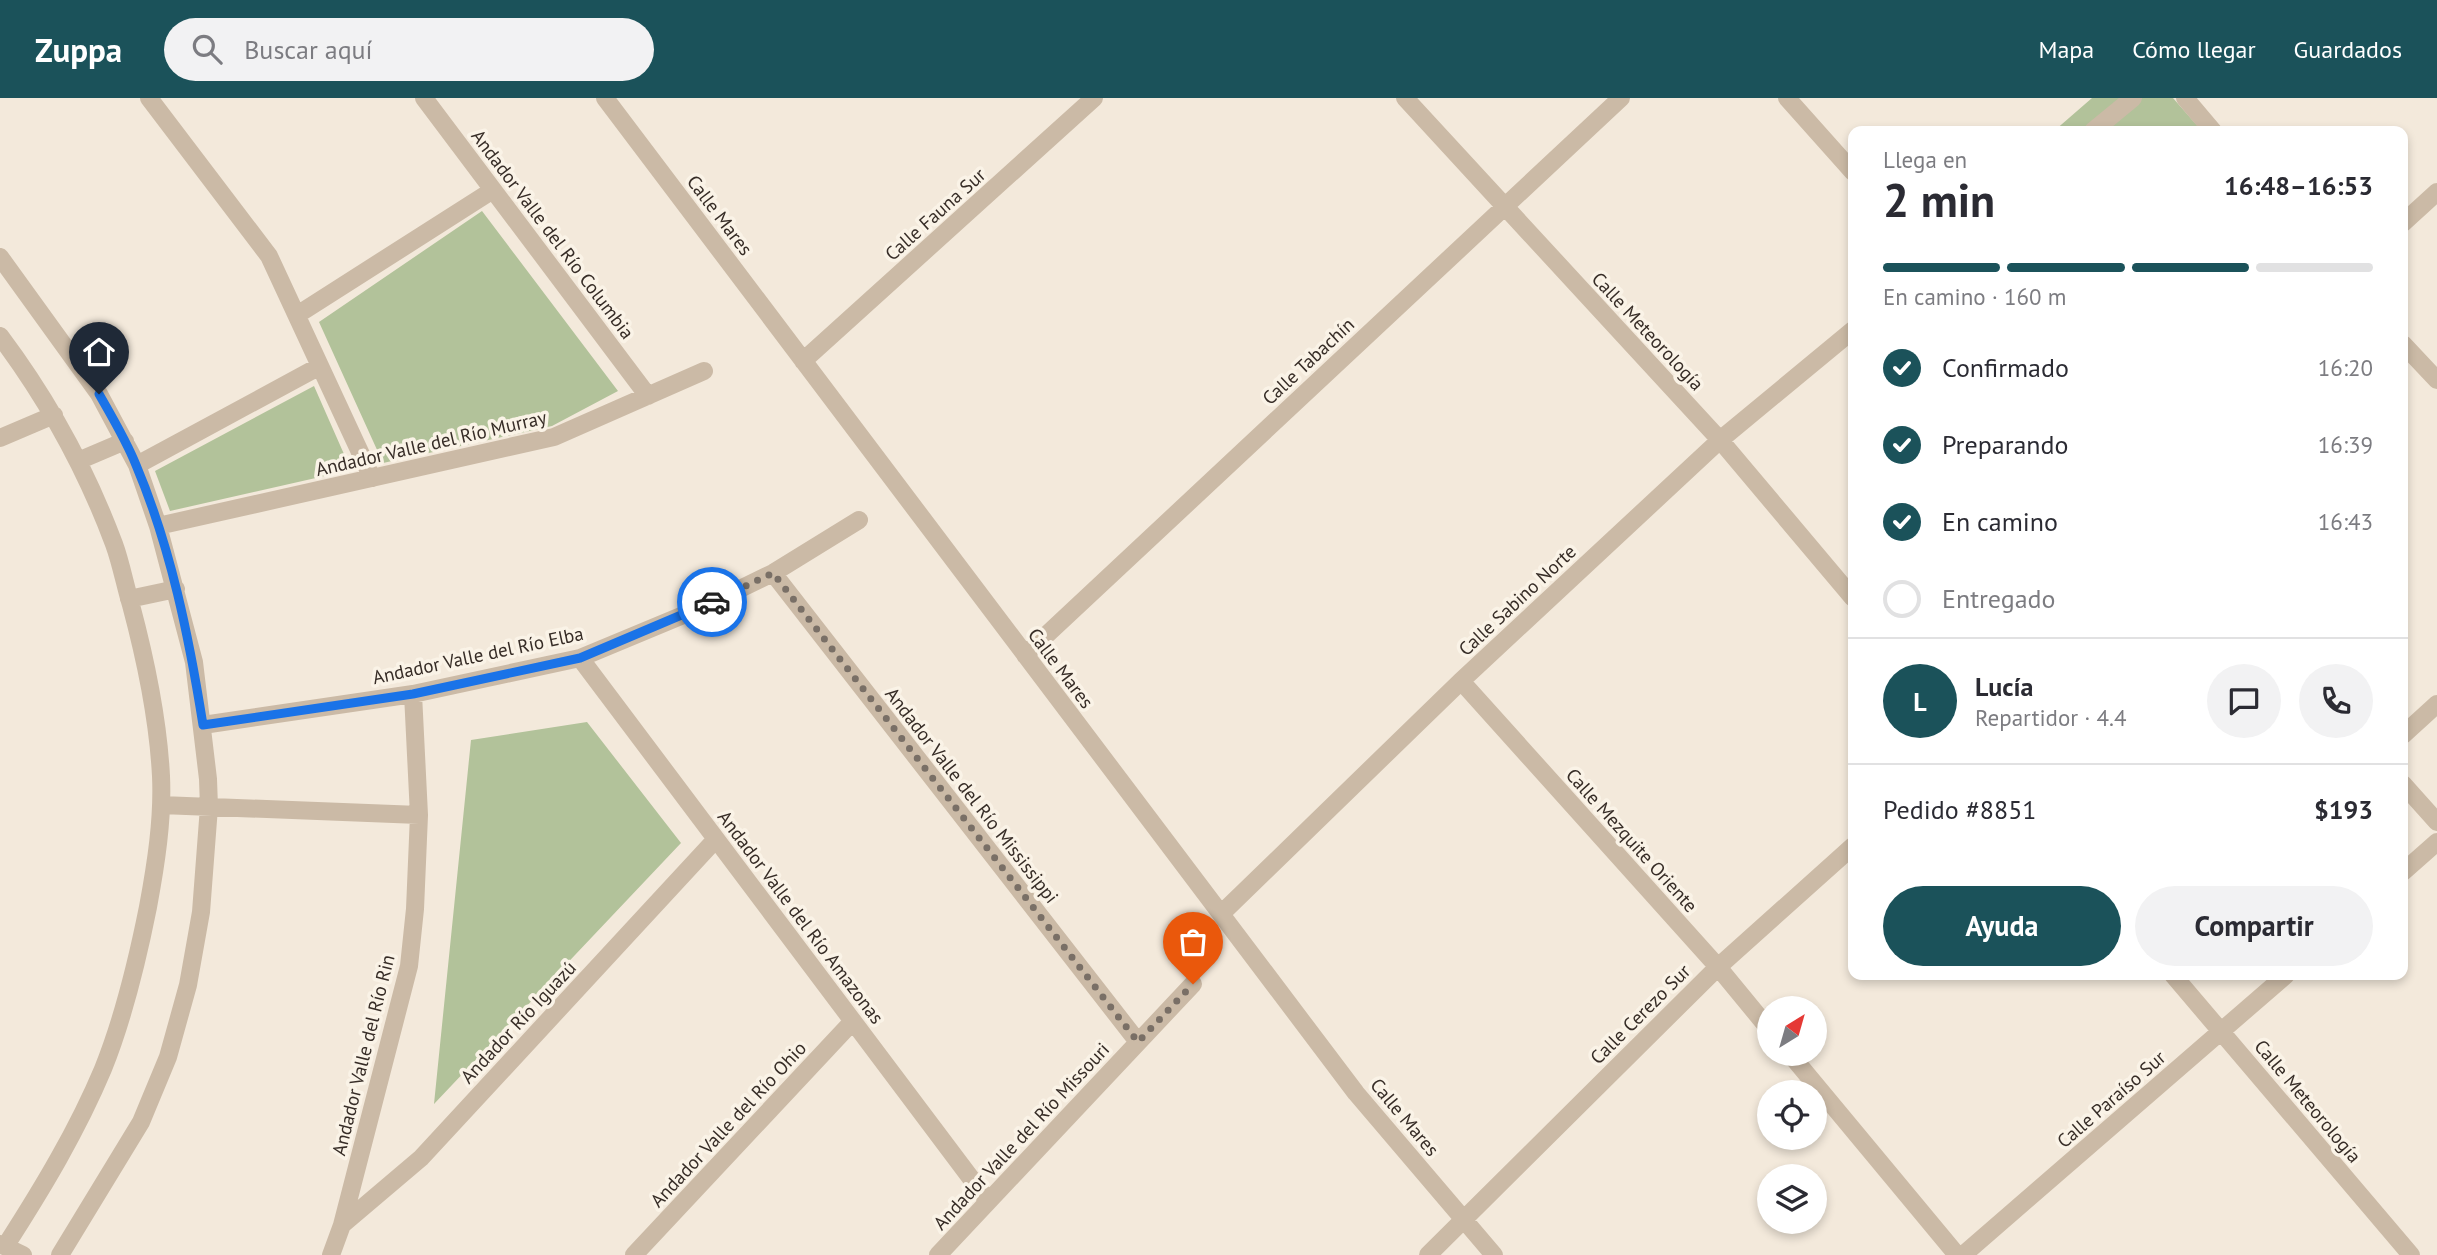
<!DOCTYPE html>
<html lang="es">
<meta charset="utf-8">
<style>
:root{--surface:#fff;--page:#f2f2f3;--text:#2b2b33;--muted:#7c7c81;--line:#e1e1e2;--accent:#1b525a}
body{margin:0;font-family:"PT Sans",sans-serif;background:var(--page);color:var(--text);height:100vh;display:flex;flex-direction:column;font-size:26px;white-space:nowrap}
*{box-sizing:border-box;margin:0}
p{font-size:23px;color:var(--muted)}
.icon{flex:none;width:38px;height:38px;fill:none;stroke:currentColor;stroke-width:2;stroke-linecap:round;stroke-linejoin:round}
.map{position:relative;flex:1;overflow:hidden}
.details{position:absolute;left:1848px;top:28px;width:560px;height:854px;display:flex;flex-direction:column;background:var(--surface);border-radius:14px;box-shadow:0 4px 10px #0003}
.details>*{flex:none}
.needle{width:46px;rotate:37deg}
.controls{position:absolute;left:1757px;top:898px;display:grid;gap:14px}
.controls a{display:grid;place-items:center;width:70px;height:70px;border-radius:50%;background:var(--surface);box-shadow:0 4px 10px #0003;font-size:35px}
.pin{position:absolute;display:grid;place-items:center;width:60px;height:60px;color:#fff;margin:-72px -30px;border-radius:50% 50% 50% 0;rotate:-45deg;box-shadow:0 0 7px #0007}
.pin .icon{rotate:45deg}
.courier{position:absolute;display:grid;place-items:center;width:70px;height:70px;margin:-35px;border:5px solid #1a73e8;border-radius:50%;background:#fff;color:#222;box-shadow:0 2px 9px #0007}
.summary em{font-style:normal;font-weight:700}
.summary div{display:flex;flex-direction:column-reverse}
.summary{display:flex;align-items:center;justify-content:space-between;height:119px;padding:0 35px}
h1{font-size:46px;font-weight:700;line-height:52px}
.bar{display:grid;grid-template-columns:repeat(4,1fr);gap:10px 7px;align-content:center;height:84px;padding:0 35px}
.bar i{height:9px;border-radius:5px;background:var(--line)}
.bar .active{background:var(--accent)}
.bar p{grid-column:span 4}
.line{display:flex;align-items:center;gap:18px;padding:0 35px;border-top:2px solid var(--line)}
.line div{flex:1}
.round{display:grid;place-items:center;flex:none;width:74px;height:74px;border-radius:37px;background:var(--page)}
ol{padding:0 35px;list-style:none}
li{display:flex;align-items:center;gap:21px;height:77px}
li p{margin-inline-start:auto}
li .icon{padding:7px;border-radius:50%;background:var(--accent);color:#fff;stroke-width:4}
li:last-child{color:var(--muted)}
li i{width:38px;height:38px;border:4px solid var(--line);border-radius:50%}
.cta{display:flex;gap:14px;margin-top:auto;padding:14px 35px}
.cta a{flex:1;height:80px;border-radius:42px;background:var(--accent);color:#fff;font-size:28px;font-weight:700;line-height:80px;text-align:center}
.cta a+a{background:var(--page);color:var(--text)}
header{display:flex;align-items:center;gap:42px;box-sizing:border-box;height:98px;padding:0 35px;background:var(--accent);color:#fff}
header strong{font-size:33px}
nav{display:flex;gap:38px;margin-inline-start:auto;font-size:24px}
.search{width:490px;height:63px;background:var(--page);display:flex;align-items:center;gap:18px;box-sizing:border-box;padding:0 24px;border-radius:38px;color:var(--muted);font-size:26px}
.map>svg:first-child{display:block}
.green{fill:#b2c29a}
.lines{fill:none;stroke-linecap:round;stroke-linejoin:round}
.lane{stroke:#cbbaa6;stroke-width:18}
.street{stroke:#cbbaa6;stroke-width:18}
.done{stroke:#796f66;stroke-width:7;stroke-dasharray:0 12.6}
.route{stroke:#1a73e8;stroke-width:9}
.labels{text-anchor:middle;stroke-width:7;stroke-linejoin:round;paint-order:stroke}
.street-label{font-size:19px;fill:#372d27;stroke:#faf3e7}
</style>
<header>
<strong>Zuppa</strong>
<div class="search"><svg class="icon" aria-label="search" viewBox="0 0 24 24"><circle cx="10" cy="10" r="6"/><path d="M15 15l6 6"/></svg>Buscar aquí</div>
<nav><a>Mapa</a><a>Cómo llegar</a><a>Guardados</a></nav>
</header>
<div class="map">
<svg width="2437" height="1157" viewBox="0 0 2437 1157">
<rect width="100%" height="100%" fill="#f3e9db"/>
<path class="green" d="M2092,0H2173L2202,33H2054Z
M482,113L618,293L552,328L383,365L319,224Z
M314,288L351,372L170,413L155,373Z
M587,624L681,745L434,1006L471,642Z"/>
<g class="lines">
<path class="lane" d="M2403,637L2437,606"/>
<path class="street" d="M149,0L269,158L372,380
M424,0L648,298
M605,0L1356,995L1494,1157
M1405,0L1720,342L1853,500
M1787,0L1853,74
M2185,0L2213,33
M2093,33L2133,0
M2403,125L2437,94
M0,159L99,296L137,367L158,428L194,564L208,681L209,709L201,814L188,887L168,959L141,1024L60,1157
M297,217L493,92
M0,238C48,302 86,371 114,446C121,465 125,487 131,507C146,563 158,620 161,678C163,721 156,766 148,809C137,864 124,919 103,971C77,1033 42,1091 6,1147
M2403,246L2437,282
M803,263L1094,0
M0,340L54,317
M78,363L125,343
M137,367L320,268
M158,428L554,339L704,273
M773,475L1138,944
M129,501L176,491
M1025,557L1621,0
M580,560L988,1103
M1461,583L1718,869L1769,931
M203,627L413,596L580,560L705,508L773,475L859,422
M2403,686L2437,724
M161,707L419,717
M2403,774L2437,744
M1221,816L1461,583L1720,342L1853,232
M2173,877L2411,1157
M1790,956L1957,1157
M342,1127L421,1060L716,741
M0,1146L23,1157
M331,1157L342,1127L409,868L415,811L419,717L413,596
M634,1157L853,923
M938,1157L1193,886
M1428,1157L1718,869L1853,748
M1963,1157L2286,877"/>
</g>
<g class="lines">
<path class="done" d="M712,504L773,475L1138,944L1193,886"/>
<path class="route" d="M99,296C112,319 126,342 136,367C171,450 189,539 203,627L413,596L580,560L712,504"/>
</g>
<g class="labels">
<g class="street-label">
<text transform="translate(935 116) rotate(-42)" y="7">Calle Fauna Sur</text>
<text transform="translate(720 117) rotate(53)" y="7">Calle Mares</text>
<text transform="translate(553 136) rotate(53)" y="7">Andador Valle del Río Columbia</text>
<text transform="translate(1648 233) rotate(47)" y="7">Calle Meteorología</text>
<text transform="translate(1308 263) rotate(-43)" y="7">Calle Tabachín</text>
<text transform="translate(431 345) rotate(-13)" y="7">Andador Valle del Río Murray</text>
<text transform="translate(1517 502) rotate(-43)" y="7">Calle Sabino Norte</text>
<text transform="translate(478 557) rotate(-12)" y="7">Andador Valle del Río Elba</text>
<text transform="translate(1061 570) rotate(53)" y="7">Calle Mares</text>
<text transform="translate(972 697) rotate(52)" y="7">Andador Valle del Río Mississippi</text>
<text transform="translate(1632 742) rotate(48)" y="7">Calle Mezquite Oriente</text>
<text transform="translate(801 819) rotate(53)" y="7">Andador Valle del Río Amazonas</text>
<text transform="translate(1640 916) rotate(-45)" y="7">Calle Cerezo Sur</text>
<text transform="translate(518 924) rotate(-47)" y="7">Andador Río Iguazú</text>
<text transform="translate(363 957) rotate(-76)" y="7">Andador Valle del Río Rin</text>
<text transform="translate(2111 1001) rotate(-41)" y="7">Calle Paraíso Sur</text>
<text transform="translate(2308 1003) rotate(50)" y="7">Calle Meteorología</text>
<text transform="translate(1405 1019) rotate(50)" y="7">Calle Mares</text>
<text transform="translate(728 1026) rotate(-47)" y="7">Andador Valle del Río Ohio</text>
<text transform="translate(1021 1038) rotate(-47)" y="7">Andador Valle del Río Missouri</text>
</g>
</g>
</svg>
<div class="controls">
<a><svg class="needle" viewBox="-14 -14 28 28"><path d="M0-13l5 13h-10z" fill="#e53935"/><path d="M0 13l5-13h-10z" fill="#7c7c81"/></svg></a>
<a><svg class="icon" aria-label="locate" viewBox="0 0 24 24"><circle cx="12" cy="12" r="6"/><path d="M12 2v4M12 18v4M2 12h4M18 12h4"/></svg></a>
<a><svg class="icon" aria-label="layers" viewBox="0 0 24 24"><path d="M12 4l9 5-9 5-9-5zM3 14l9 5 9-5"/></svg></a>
</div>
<div class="pin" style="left:1193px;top:886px;background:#ea580c"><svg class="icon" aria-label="bag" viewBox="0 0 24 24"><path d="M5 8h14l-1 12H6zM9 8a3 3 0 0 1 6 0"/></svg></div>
<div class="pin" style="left:99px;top:296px;background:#1f2937"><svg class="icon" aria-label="home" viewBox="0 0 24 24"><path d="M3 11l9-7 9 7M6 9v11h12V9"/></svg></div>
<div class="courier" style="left:712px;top:504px"><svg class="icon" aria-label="car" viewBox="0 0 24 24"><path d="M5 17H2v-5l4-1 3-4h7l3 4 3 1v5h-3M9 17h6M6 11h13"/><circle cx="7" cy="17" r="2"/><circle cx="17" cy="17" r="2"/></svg></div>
<section class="details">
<div class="summary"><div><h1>2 min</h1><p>Llega en</p></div><em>16:48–16:53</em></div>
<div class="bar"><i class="active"></i><i class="active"></i><i class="active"></i><i></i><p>En camino · 160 m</p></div>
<ol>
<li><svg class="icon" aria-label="check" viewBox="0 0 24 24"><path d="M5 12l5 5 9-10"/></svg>Confirmado<p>16:20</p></li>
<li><svg class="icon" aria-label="check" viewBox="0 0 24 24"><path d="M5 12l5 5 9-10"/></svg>Preparando<p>16:39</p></li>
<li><svg class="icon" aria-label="check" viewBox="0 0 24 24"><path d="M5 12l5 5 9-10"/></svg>En camino<p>16:43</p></li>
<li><i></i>Entregado</li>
</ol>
<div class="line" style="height:126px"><b class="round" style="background:var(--accent);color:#fff">L</b><div><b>Lucía</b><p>Repartidor · 4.4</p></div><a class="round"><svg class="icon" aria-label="chat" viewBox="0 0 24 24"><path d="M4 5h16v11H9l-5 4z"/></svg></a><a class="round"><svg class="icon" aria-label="phone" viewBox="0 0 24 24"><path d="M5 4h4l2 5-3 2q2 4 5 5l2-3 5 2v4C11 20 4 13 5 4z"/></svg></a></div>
<div class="line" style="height:91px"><div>Pedido #8851</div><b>$193</b></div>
<div class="cta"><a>Ayuda</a><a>Compartir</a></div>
</section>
</div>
